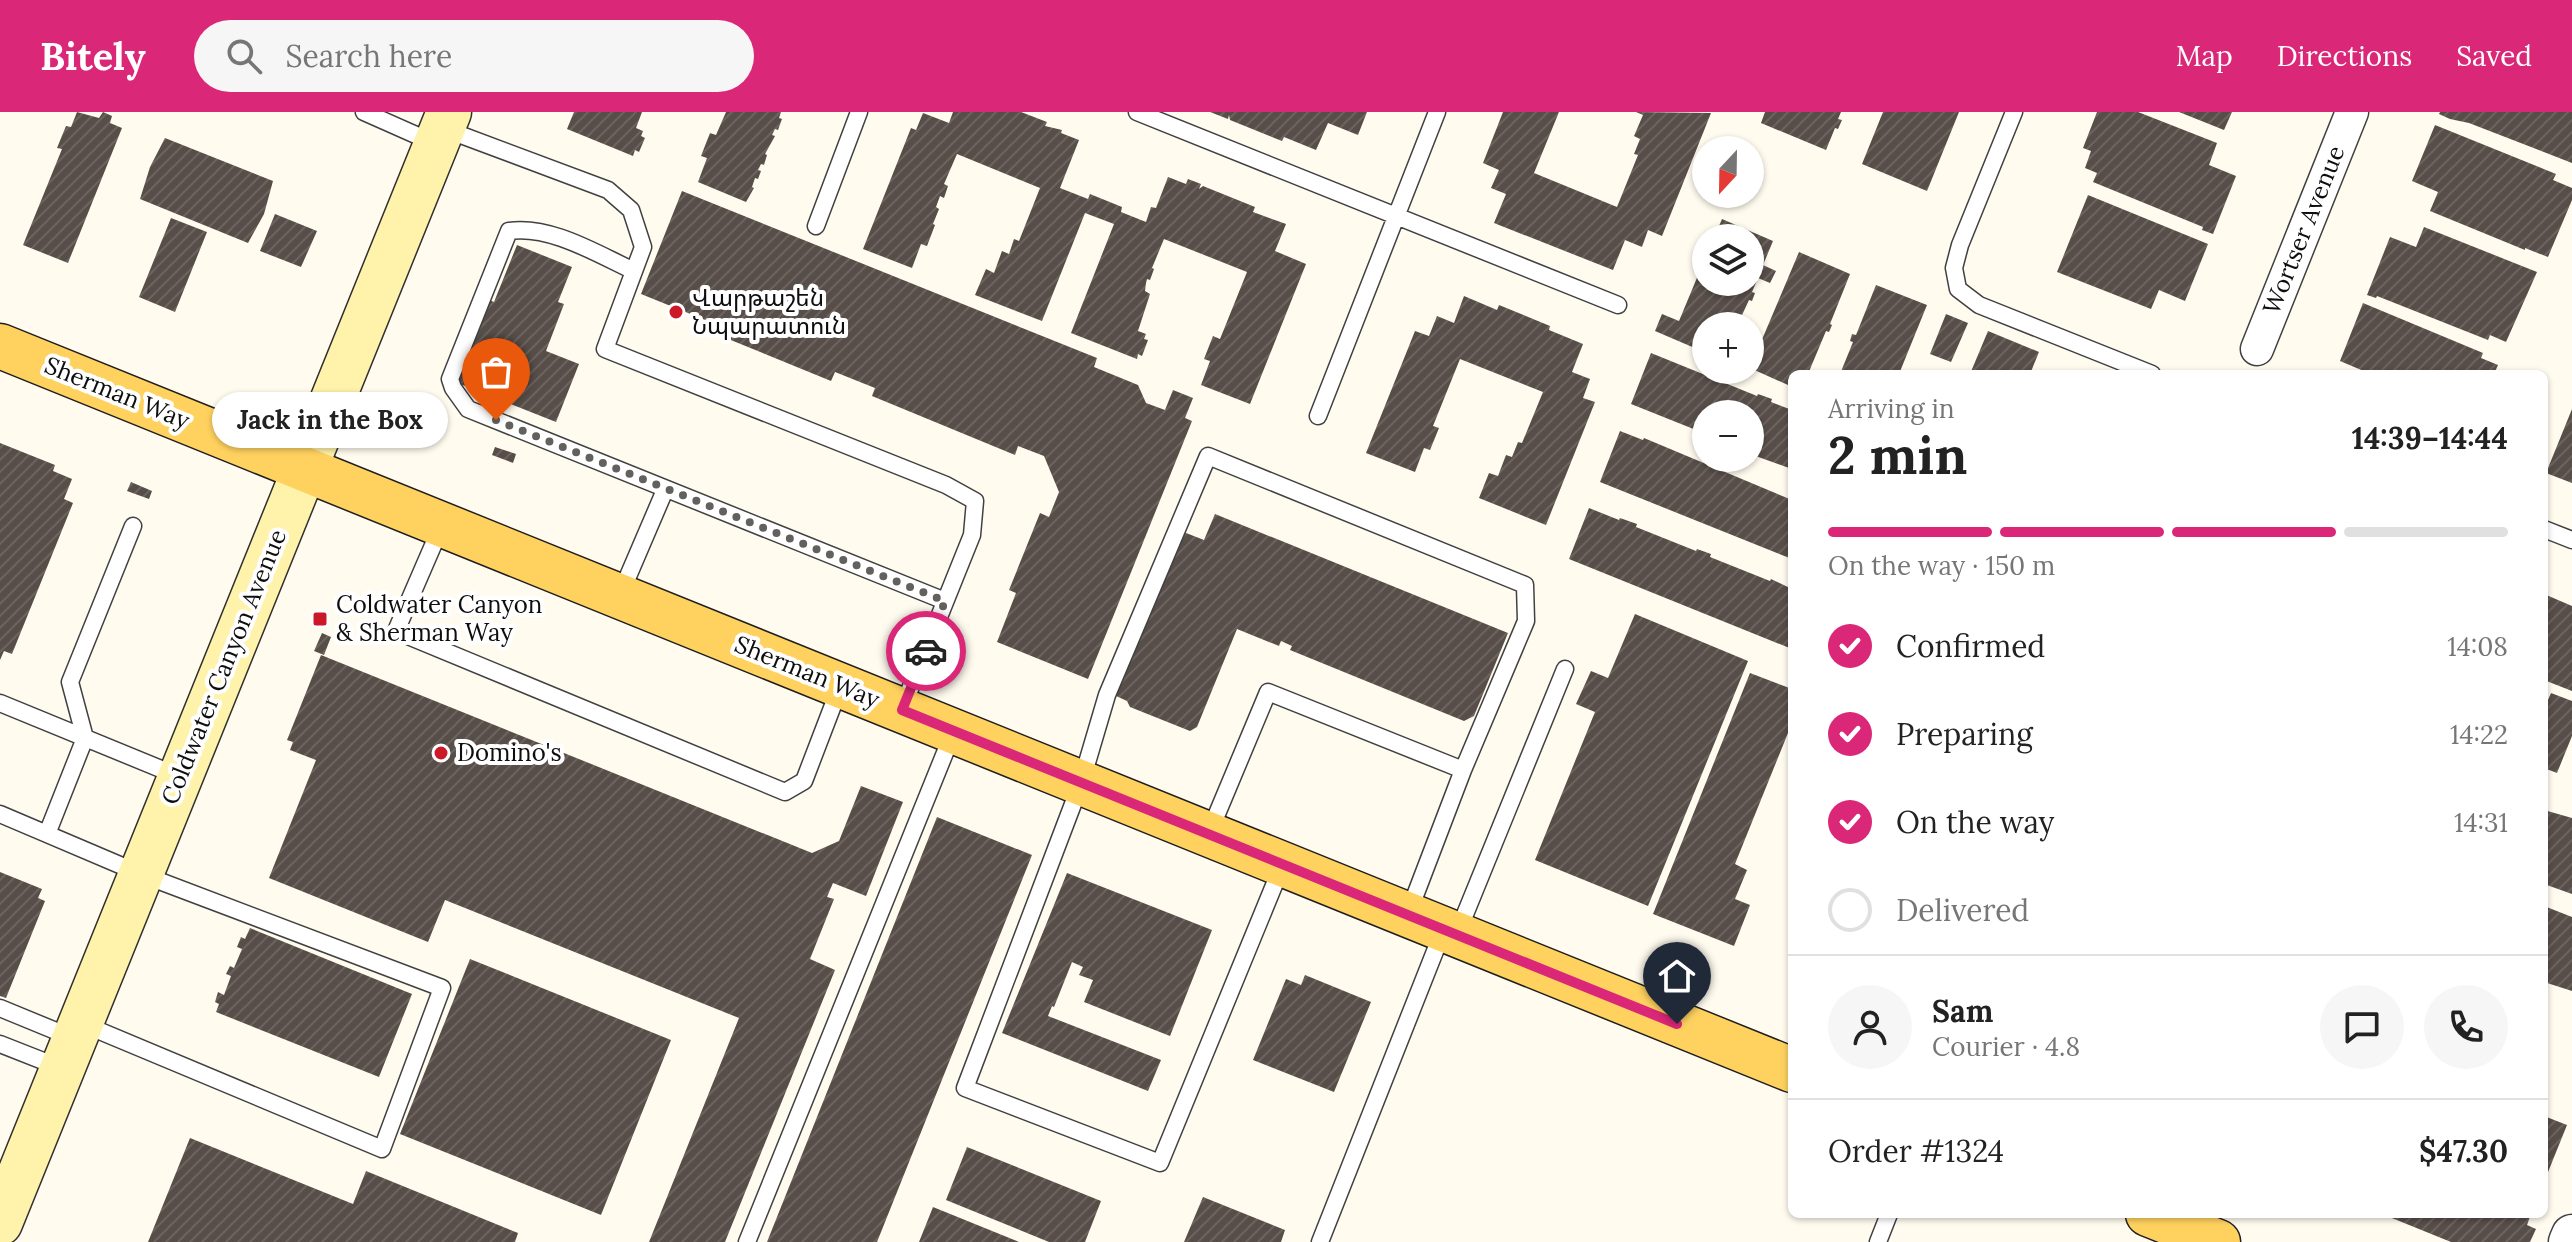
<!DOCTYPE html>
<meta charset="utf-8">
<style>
:root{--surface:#fff;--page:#f6f6f6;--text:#222;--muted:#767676;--line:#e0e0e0;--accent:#db2777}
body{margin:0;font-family:Lora,"Noto Sans Armenian",serif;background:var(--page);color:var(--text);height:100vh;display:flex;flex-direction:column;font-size:30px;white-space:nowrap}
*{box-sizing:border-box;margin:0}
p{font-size:26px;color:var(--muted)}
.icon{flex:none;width:44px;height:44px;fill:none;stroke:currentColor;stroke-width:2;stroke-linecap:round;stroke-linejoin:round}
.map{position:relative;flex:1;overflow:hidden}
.sheet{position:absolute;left:1788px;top:258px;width:760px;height:848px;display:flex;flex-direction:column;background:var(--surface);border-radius:12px;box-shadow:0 2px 6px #0004}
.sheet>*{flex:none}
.needle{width:52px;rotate:202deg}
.fabs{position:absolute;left:1692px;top:24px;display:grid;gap:16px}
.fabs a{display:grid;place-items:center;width:72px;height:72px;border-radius:50%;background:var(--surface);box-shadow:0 2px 6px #0004;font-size:40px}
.pin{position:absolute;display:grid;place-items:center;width:68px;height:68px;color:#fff;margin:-82px -34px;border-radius:50% 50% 50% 0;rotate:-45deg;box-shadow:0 0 8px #0007}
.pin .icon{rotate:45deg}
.courier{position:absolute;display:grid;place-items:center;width:80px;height:80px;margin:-40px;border:6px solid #db2777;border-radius:50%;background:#fff;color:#222;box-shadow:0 2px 10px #0007}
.bubble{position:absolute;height:56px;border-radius:28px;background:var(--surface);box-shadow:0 2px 6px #0004;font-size:26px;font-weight:700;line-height:56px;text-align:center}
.overview em{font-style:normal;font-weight:700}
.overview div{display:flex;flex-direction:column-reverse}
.overview{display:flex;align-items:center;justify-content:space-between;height:136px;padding:0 40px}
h1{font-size:52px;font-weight:700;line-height:60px}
.bar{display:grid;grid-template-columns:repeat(4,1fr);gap:12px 8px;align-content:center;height:96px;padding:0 40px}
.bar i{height:10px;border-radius:6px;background:var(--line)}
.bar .current{background:var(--accent)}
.bar p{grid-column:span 4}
.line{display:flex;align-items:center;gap:20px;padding:0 40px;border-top:2px solid var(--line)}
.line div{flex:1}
.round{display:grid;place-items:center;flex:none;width:84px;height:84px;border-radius:42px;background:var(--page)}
ol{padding:0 40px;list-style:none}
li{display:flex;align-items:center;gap:24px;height:88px}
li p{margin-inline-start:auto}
li .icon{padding:8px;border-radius:50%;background:var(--accent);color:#fff;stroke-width:4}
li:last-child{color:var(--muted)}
li i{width:44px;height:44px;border:4px solid var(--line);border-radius:50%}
header{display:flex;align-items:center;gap:48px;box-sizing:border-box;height:112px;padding:0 40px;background:var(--accent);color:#fff}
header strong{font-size:38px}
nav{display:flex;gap:44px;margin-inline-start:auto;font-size:28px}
.search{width:560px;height:72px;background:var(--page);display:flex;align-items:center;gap:20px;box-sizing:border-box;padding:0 28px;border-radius:44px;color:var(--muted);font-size:30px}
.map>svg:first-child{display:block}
.building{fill:url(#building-hatch)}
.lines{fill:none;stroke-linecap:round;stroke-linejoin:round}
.service-casing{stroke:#414141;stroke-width:19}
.minor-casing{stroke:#414141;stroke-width:35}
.tertiary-casing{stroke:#414141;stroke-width:43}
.secondary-casing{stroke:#303030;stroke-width:47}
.primary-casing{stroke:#1f1f1f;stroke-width:47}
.service{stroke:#fff;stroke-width:16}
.minor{stroke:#fff;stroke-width:32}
.tertiary{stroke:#fff;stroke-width:40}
.secondary{stroke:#fff2aa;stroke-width:44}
.primary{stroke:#ffd25f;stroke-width:44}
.done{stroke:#62615d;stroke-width:8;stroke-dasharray:0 14.4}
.route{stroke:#db2777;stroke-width:10}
.poi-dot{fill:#cb1928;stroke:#fff;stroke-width:3}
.labels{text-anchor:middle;stroke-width:8;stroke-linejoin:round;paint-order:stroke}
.street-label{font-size:24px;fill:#0e0e0e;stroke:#fff}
.poi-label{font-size:24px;fill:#0e0e0e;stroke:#fff;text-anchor:start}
</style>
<header>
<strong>Bitely</strong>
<div class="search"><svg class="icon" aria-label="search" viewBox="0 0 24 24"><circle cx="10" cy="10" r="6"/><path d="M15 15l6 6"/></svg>Search here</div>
<nav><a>Map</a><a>Directions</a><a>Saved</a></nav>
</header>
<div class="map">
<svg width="2572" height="1130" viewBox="0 0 2572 1130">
<defs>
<pattern id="building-hatch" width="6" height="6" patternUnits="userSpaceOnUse" patternTransform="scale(2)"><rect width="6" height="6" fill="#584e49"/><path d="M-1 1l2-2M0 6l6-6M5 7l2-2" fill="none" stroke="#6b635f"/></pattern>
</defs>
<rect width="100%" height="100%" fill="#fffbef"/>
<path class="building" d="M77,0L99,6L103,0L112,4L110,11L122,16L68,151L23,133L62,37L57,36L66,14L71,15Z
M574,0H642L636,16L643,19L641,24L645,26L639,40L635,38L633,44L567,17Z
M726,0H781L779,6L782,7L778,18L775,17L772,23L775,24L765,42L767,43L764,53L761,52L758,58L761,59L758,67L755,66L752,75L754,76L746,90L698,70L707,46L701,44L710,21L716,23Z
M953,0H1021L1047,10L1045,14L1062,18L1061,21L1079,28L1060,76L1088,87L1090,82L1122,95L1121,100L1146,110L1151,95L1156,96L1168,65L1186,72L1188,67L1201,72L1199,77L1203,74L1255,95L1253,100L1286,112L1275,139L1306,152L1250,292L1201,273L1210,249L1204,247L1213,224L1220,227L1247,160L1164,127L1152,156L1154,157L1150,168L1147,167L1146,171L1145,179L1150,182L1138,219L1146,222L1144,227L1148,228L1142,244L1138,242L1137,247L1071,221L1114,112L1085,101L1042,209L975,183L986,157L994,161L1002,139L1009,142L1014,127L1019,129L1040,76L957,42L944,72L948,74L944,86L940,84L936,95L939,97L933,112L935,113L927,134L921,132L912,156L863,137L911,16L916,18L923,1L949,11Z
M1210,0H1367L1358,23L1328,11L1316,38L1284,25L1282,29L1230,8L1229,3L1228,7Z
M1503,0H1559L1534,61L1617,95L1638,43L1634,42L1640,27L1634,24L1643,3L1636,0L1711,1L1662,124L1648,118L1642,135L1625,128L1613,158L1494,111L1506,82L1491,76L1499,58L1483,51Z
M1765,0H1841L1838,7L1842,8L1838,17L1835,16L1826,38L1761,11Z
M1883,0H1959L1927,79L1862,52Z
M2097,0H2138L2217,31L2209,53L2236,64L2213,122L2202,118L2203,115L2093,70L2097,61L2085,56L2091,39L2083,36Z
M2179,0H2232L2224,18Z
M2440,0H2572V51L2469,11L2450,7L2439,2Z
M2435,13L2556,62L2553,68L2572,76V88L2548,145L2525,136V138L2430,99L2438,80L2412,69Z
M165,26L273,69L264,102L248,131L140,87L150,55Z
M682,79L1097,246L1094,255L1138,273L1146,291L1165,298L1173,278L1193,286L1185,306L1192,309L1088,567L997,530L1016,481L1009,478L1040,401L1049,405L1059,380L1044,344L1018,334L1015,343L872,284L875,276L835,260L831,269L716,222L720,214L641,182Z
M2088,83L2208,132L2185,189L2159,178L2151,197L2057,160Z
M275,102L317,119L301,155L260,139Z
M171,106L207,120L175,200L139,185Z
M1722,107L1773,129L1763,153L1776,159L1770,171L1758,166L1752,180L1755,181L1752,189L1749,188L1737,214H1706V229L1702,227L1697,237L1655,219L1662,202L1679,209L1706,144V170H1750V126H1714Z
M2424,115L2537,160L2506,230L2490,223L2488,228L2377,184L2376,186L2367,183L2390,125L2416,135Z
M517,133L572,155L558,190L564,192L546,239L579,252L556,310L455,270L487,187L494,190Z
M1799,140L1850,162L1830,212L1832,213L1829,220L1826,219L1808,262H1792L1788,273L1750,256Z
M1876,173L1927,193L1899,262H1840L1853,230L1850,229L1852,222L1856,223Z
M1464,184L1497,198L1499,193L1550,214L1549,218L1583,232L1572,260L1590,267L1583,286L1595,290L1546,413L1479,386L1489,361L1498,364L1506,343L1512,345L1518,330L1522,331L1543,280L1460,247L1433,314L1439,316L1430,338L1424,336L1415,360L1366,341L1415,219L1429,224L1437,204L1454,211Z
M2363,191L2483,241L2481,246L2498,253L2494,262H2365L2366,260L2340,249Z
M1946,202L1968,211L1951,250L1930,242Z
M1988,219L2039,240L2030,262H1970Z
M1651,241L1757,284L1758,282L1772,287L1771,290L1792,298V357L1750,342V302H1706V322L1631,292Z
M2572,297V371L2546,361Z
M1620,319L1643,328L1644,326L1792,388V447L1600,370Z
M0,331L55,353L53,359L72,367L64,387L73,391L12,542L4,539L0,548Z
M495,335L516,342L513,351L492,343Z
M131,370L152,379L149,387L127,379Z
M1589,396L1619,408L1620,406L1637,412L1636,415L1696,439L1697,437L1711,442L1710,445L1770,469L1771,467L1792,477V537L1569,447Z
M1215,402L1508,521L1474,604L1464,609L1290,538L1292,534L1281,529L1279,534L1237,517L1197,615L1190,619L1130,595L1127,589L1114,583L1181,419L1204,428Z
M2544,482L2572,494V579L2544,568Z
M1635,502L1748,549L1648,794L1535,748L1595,600L1576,592L1591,559L1608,566Z
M322,521L331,525L324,543L314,539Z
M321,543L812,741L839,729L861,674L903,690L866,784L833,771L827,785L834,787L810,847L835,858L725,1130H649L739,906L445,788L428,830L269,766L316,648L290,638L293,630L287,628Z
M1750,561L1792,577V611L1735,752L1747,758L1735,787L1750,793L1734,834L1653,802Z
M2551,581L2572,589V624L2557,661L2544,656V597Z
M2544,698L2572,706V782L2544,772Z
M937,705L1032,743L877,1130H767Z
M0,760L42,777L38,786L45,789L6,886L0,884Z
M1067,761L1212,818L1170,924L1084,890L1093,868L1079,863L1083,855L1072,850L1054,895L1052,894L1048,904L1161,948L1148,979L1002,921Z
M2544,794L2572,805V879L2544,870Z
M250,816L412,882L379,965L216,900L219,892L215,890L218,880L224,883L231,864L226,862L230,854L234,856L242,837L237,835L241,825L245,827Z
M470,847L671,928L601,1103L400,1022Z
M1305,863L1371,890L1334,980L1253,948L1286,867L1301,873Z
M2544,1004L2567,1013L2544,1070Z
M190,1026L353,1092L366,1059L518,1121L515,1130H148Z
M967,1035L1101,1089L1085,1130H1049L946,1088Z
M1203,1085L1285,1118L1281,1130H1184Z
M933,1095L1019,1130H919Z
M2382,1102H2531L2527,1113L2536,1117L2530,1130H2451Z"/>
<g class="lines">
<g class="service-casing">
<path id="service" d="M364,0L434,31
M1137,0L1618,193
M2014,0L1960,133L1954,156L1958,177L1979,193L2152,262
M445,17L608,78L631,98L643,135L605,237L946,373L975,389L972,423L902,597
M816,114L859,0
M634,159C597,142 551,113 509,119L450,267L453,276L468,297L945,489
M1318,304L1437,0
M441,415L396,519L785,680L804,669L840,575
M2544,417L2572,428
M620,483L665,378
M0,591L178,664
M0,702L141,762L442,876L382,1037L83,912
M1209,721L1268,580L1463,658L1408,802
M47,722L85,626L70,570L133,414
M1282,754L1160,1051L965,976L1081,671L1107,583L1208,344L1525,473L1526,509L1463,658
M1457,822L1565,557
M0,896L73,926
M0,932L61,956
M747,1130L953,621
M1320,1130L1443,819
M1878,1130L1889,1102"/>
</g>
<g class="minor-casing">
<path id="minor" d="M2257,237L2352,0"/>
</g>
<g class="tertiary-casing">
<path id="tertiary" d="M2569,1130L2572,1123"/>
</g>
<g class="secondary-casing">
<path id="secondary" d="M0,1111L449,0"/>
</g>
<g class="primary-casing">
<path id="primary" d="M0,234L1792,958
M2148,1102L2218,1130"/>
</g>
<use href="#service" class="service"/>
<use href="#minor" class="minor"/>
<use href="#tertiary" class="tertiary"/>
<use href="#secondary" class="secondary"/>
<use href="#primary" class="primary"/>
</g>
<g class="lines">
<path class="done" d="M496,308L945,489L926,539"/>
<path class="route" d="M926,539L902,598L1677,912"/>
</g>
<g class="poi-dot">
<circle cx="676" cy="200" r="8"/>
<rect x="312" y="499" width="16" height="16" rx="4"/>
<circle cx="441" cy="641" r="8"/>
</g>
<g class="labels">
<g class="street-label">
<text transform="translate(2304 118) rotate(-68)" y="8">Wortser Avenue</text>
<text transform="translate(117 281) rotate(22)" y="8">Sherman Way</text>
<text transform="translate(224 555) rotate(-68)" y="8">Coldwater Canyon Avenue</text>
<text transform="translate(807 560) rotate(22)" y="8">Sherman Way</text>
</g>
<g class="poi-label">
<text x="692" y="194">Վարթաշեն<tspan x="692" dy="28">Նպարատուն</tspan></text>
<text x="336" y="501">Coldwater Canyon<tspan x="336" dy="28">&amp; Sherman Way</tspan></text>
<text x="457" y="649">Domino's</text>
</g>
</g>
</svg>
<div class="fabs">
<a><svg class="needle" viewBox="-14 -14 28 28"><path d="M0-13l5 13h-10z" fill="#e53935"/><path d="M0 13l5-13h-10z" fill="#767676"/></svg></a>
<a><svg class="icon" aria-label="layers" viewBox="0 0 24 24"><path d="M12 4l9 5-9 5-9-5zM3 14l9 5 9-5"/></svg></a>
<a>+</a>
<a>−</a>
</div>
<div class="pin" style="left:496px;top:308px;background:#ea580c"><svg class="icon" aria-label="bag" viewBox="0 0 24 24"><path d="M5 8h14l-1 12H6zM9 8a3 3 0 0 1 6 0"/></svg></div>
<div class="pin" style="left:1677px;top:912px;background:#1f2937"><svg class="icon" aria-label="home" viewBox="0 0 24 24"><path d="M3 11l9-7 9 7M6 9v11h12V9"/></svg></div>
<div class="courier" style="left:926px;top:539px"><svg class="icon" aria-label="car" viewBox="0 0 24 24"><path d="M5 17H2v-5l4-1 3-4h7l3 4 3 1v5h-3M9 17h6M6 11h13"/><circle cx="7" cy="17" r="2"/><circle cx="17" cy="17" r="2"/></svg></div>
<div class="bubble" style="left:212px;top:280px;width:236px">Jack in the Box</div>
<section class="sheet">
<div class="overview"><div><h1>2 min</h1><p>Arriving in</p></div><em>14:39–14:44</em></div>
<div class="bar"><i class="current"></i><i class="current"></i><i class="current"></i><i></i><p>On the way · 150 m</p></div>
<ol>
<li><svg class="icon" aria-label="check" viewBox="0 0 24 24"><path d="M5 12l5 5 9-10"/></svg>Confirmed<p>14:08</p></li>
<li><svg class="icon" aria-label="check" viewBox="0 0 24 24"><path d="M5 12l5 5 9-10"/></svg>Preparing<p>14:22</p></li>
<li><svg class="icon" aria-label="check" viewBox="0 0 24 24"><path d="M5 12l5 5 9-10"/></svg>On the way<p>14:31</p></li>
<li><i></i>Delivered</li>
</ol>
<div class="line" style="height:144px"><a class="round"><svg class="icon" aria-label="person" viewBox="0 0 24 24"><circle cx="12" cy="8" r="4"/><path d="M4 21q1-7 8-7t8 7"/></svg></a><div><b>Sam</b><p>Courier · 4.8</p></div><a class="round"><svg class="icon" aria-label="chat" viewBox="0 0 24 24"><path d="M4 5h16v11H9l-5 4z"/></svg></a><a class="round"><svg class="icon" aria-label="phone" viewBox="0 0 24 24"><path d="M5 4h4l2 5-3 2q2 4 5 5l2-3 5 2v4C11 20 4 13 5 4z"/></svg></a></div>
<div class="line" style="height:104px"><div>Order #1324</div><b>$47.30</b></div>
</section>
</div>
